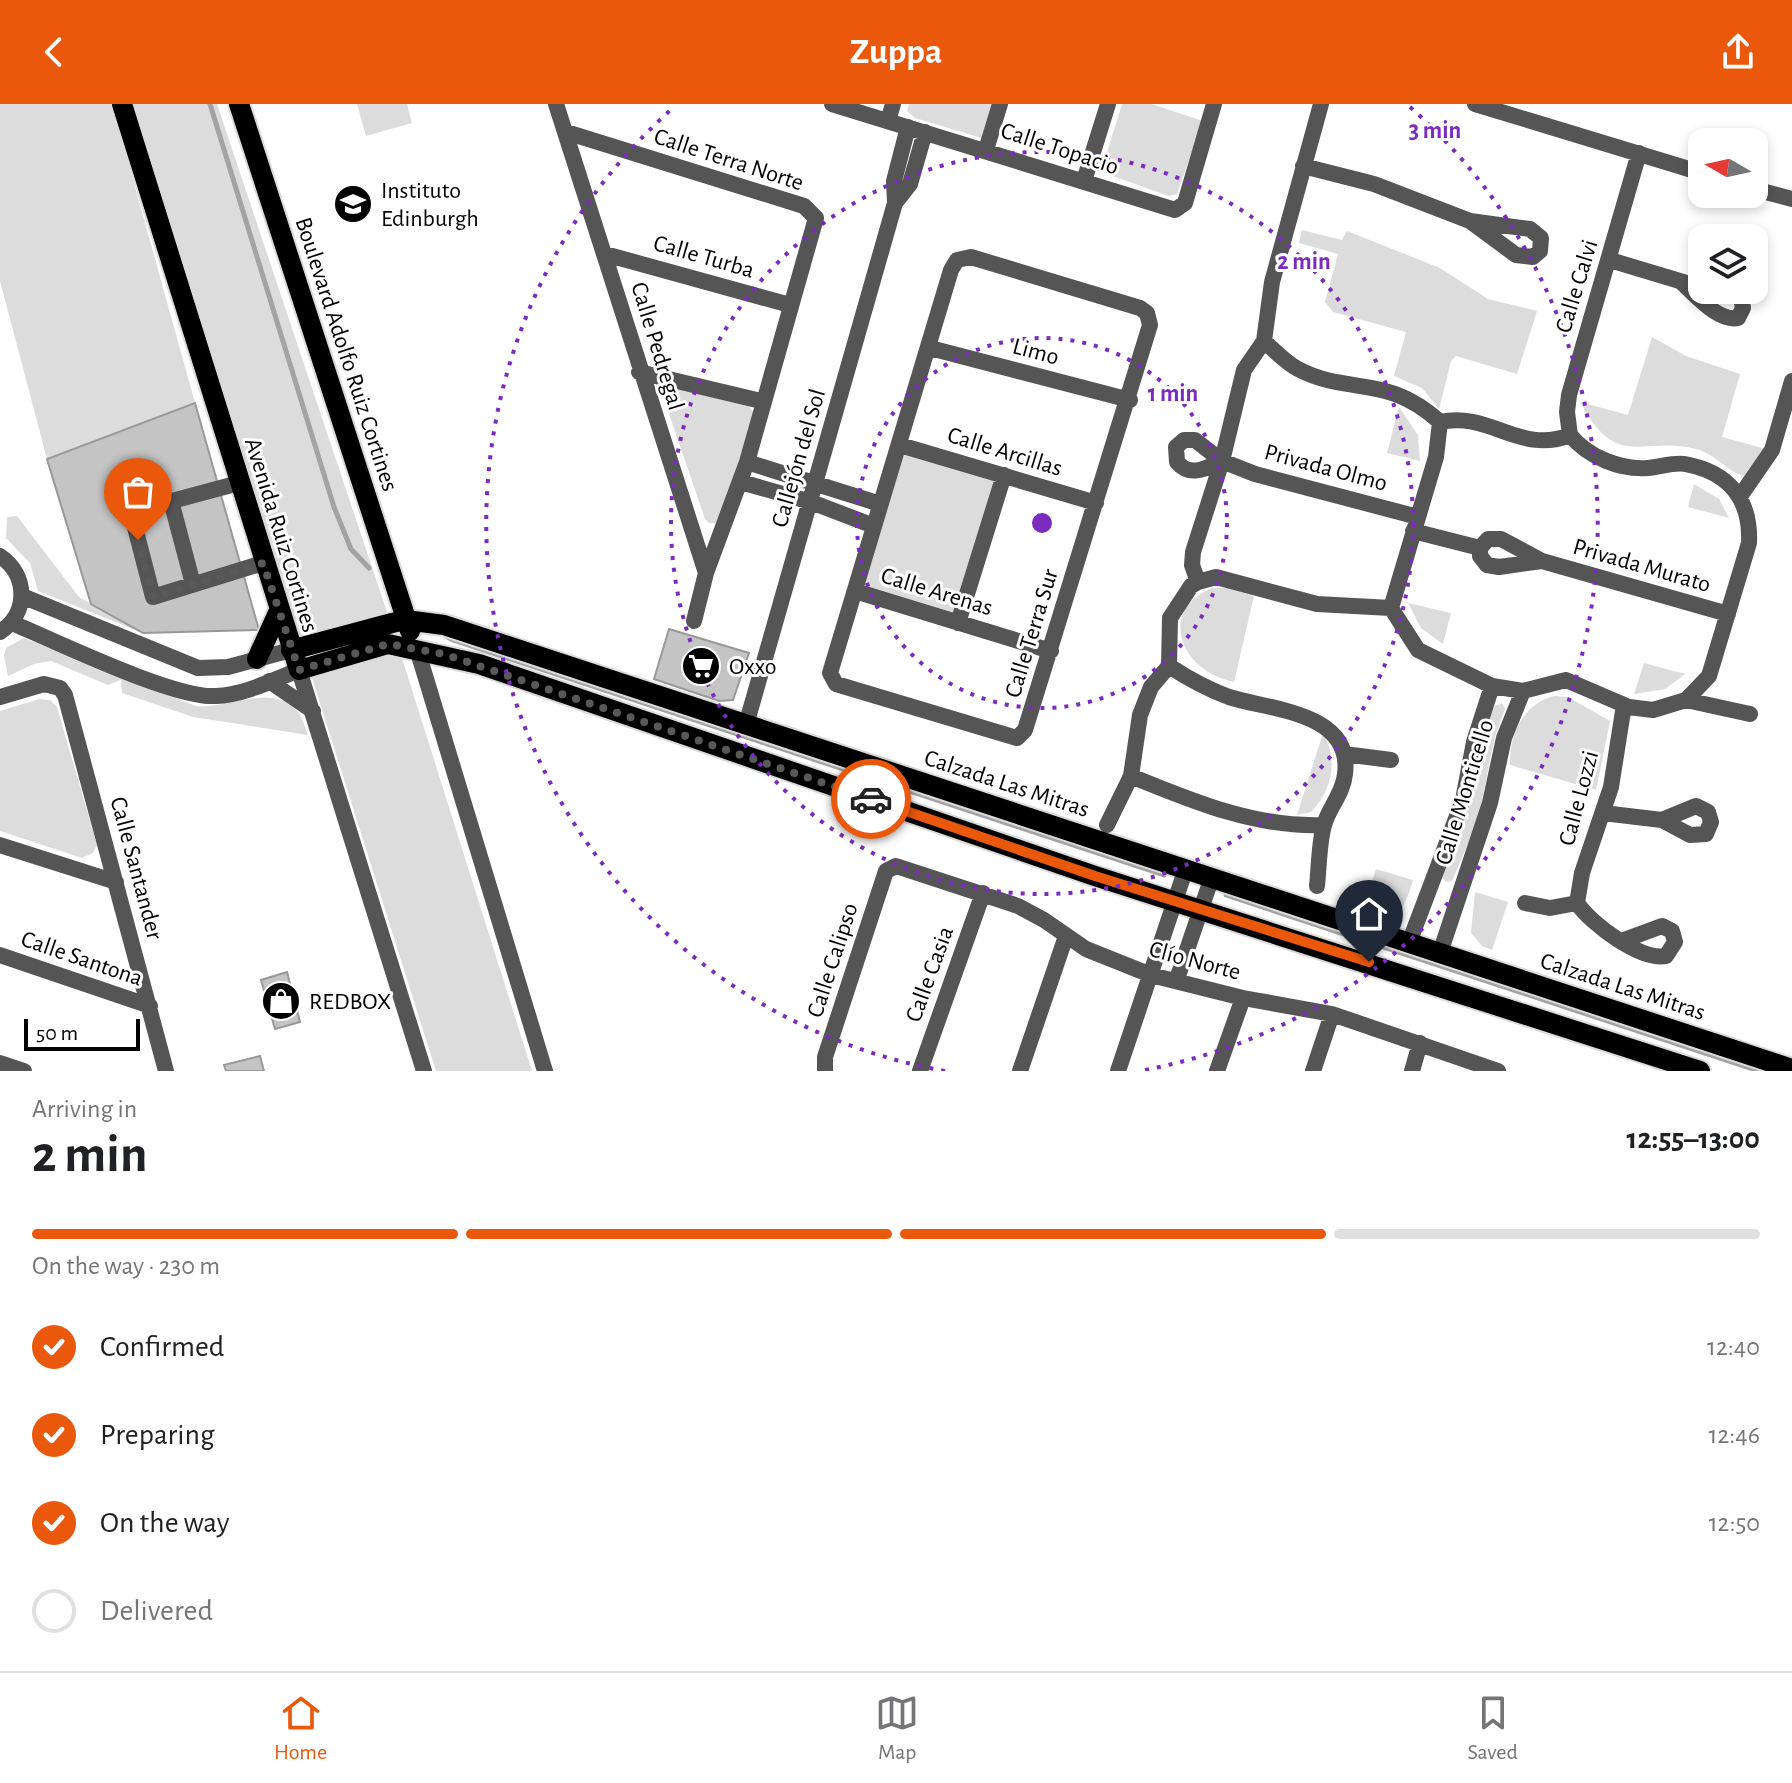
<!DOCTYPE html>
<meta charset="utf-8">
<style>
:root{--surface:#fff;--page:#f6f6f6;--text:#202124;--muted:#757577;--line:#e0e0e0;--accent:#ea580c}
body{margin:0;font-family:"Alegreya Sans",sans-serif;background:var(--page);color:var(--text);height:100vh;display:flex;flex-direction:column;font-size:30px;white-space:nowrap}
*{box-sizing:border-box;margin:0}
p{font-size:26px;color:var(--muted)}
.icon{flex:none;width:44px;height:44px;fill:none;stroke:currentColor;stroke-width:2;stroke-linecap:round;stroke-linejoin:round}
.map{position:relative;height:967px;overflow:hidden}
.details{display:flex;flex-direction:column;background:var(--surface);flex:1}
.details>*{flex:none}
.needle{width:52px;rotate:279deg}
.fabs{position:absolute;left:1688px;top:24px;display:grid;gap:16px}
.fabs a{display:grid;place-items:center;width:80px;height:80px;border-radius:16px;background:var(--surface);box-shadow:0 4px 12px #0003;font-size:40px}
.scale{position:absolute;left:24px;bottom:20px;width:116px;box-sizing:border-box;padding-left:8px;border:4px solid #000;border-top:0;font-size:22px;line-height:28px;white-space:nowrap;color:#000;-webkit-text-stroke:6px #fff;paint-order:stroke}
.pin{position:absolute;display:grid;place-items:center;width:68px;height:68px;color:#fff;margin:-82px -34px;border-radius:50% 50% 50% 0;rotate:-45deg;box-shadow:0 0 8px #0007}
.pin .icon{rotate:45deg}
.courier{position:absolute;display:grid;place-items:center;width:80px;height:80px;margin:-40px;border:6px solid #ea580c;border-radius:50%;background:#fff;color:#222;box-shadow:0 2px 10px #0007}
.headline em{font-style:normal;font-weight:700}
.headline div{display:flex;flex-direction:column-reverse}
.headline{display:flex;align-items:center;justify-content:space-between;height:136px;padding:0 32px}
h1{font-size:52px;font-weight:700;line-height:60px}
.bar{display:grid;grid-template-columns:repeat(4,1fr);gap:12px 8px;align-content:center;height:96px;padding:0 32px}
.bar i{height:10px;border-radius:6px;background:var(--line)}
.bar .active{background:var(--accent)}
.bar p{grid-column:span 4}
ol{padding:0 32px;list-style:none}
li{display:flex;align-items:center;gap:24px;height:88px}
li p{margin-inline-start:auto}
li .icon{padding:8px;border-radius:50%;background:var(--accent);color:#fff;stroke-width:4}
li:last-child{color:var(--muted)}
li i{width:44px;height:44px;border:4px solid var(--line);border-radius:50%}
header{display:flex;justify-content:space-between;align-items:center;height:104px;padding:0 32px;background:var(--accent);color:#fff;font-size:36px;font-weight:700}
.tabs{display:flex;justify-content:space-around;align-items:center;height:112px;border-top:2px solid var(--line);background:var(--surface);font-size:22px;color:var(--muted)}
.tabs a{display:grid;justify-items:center;gap:4px}
.tabs .active{color:var(--accent)}
.map>svg:first-child{display:block}
.green{fill:#dcdcdc}
.lines{fill:none;stroke-linecap:round;stroke-linejoin:round}
.stream{stroke:#a3a3a3;stroke-width:5}
.building{fill:#c4c4c4;stroke:#999;stroke-width:2}
.major-casing{stroke:#dbdbdb;stroke-width:24}
.minor{stroke:#555;stroke-width:16}
.major{stroke:#000;stroke-width:20}
.done{stroke:#595959;stroke-width:8;stroke-dasharray:0 14.4}
.route{stroke:#ea580c;stroke-width:10}
.ring{fill:none;stroke:#7b2cbf;stroke-width:4;stroke-dasharray:4 8}
.labels{text-anchor:middle;stroke-width:6;stroke-linejoin:round;paint-order:stroke}
.street-label{font-size:24px;fill:#000;stroke:#fff}
.poi-label{font-size:24px;fill:#000;stroke:#fff;text-anchor:start}
.centre{fill:#7b2cbf;stroke:#fff;stroke-width:4}
.ring-label{font-size:24px;text-anchor:middle;font-weight:bold;fill:#7b2cbf;stroke:#fff;stroke-width:6;stroke-linejoin:round;paint-order:stroke}
</style>
<header><svg class="icon" aria-label="back" viewBox="0 0 24 24"><path d="M15 5l-7 7 7 7"/></svg>Zuppa<svg class="icon" aria-label="share" viewBox="0 0 24 24"><path d="M12 15V3M7 8l5-5 5 5M5 13v7h14v-7"/></svg></header>
<div class="map">
<svg width="1792" height="967" viewBox="0 0 1792 967">
<rect width="100%" height="100%" fill="#fff"/>
<path class="green" d="M0,0H112L195,299L47,355L0,177Z
M131,0H217L396,535L532,967H436Z
M357,0H407L412,19L366,32Z
M909,0H996L985,35L915,14L907,7Z
M1122,0H1151L1203,17L1177,90L1169,92L1107,70L1104,58Z
M1302,126L1342,136L1347,127L1440,164L1488,195L1537,207L1517,270L1456,252L1451,257L1439,305L1422,284L1394,272L1406,228L1333,208L1325,198L1338,150L1299,139Z
M1652,233L1686,252L1740,270L1722,333L1766,345L1751,368L1744,372C1726,367 1716,350 1696,345C1640,331 1618,368 1580,298L1628,311Z
M671,282L748,301L754,309L720,419H709L705,415L665,298Z
M1399,303L1418,331L1420,357L1387,349Z
M900,341L1004,371L958,519L855,487Z
M1694,380L1719,395L1729,414L1688,403Z
M17,412L79,493L143,529L38,487L30,459L6,434L7,413Z
M1212,484H1228L1254,492L1234,578C1181,568 1156,507 1212,484Z
M1408,499L1451,509L1443,540L1421,524Z
M24,534L196,602C227,606 274,577 298,608C303,614 305,624 308,631L193,613L122,589L121,576L108,581L51,557L34,560L8,572L4,552L6,544Z
M1644,559L1685,570L1665,585L1634,590Z
M1554,592L1568,593L1610,617L1596,686L1510,661C1509,631 1523,600 1554,592Z
M39,595L50,596L57,603L97,741L93,749L82,754L0,727V607Z
M1503,600L1505,605L1495,632L1478,716L1452,777L1446,778L1440,770L1470,701L1486,622L1495,601Z
M1323,629C1338,656 1333,685 1311,708L1297,711Z
M1376,765L1413,776C1403,809 1399,818 1364,804Z
M1475,788L1508,798L1492,846L1482,842L1471,829Z"/>
<g class="lines">
<path class="stream" d="M210,0L334,403L351,445L369,464
M437,527L453,536L1164,771
M1226,791L1759,967"/>
</g>
<path class="building" d="M195,299L259,526L143,529L91,500L47,355Z
M669,525L749,549L733,596L719,597L654,575Z
M287,868L300,918L275,925L261,876Z
M260,952L264,967H226L224,961Z"/>
<g class="lines">
<g class="major-casing">
<path id="major" d="M122,0L299,566L388,540L479,560L1095,772L1700,967
M239,0L410,527
M291,546L392,519L406,516L444,521L1792,965
M257,555L278,509"/>
</g>
<path class="minor" d="M556,0L706,469
M832,0L1175,106L1185,99L1214,0
M1475,0L1702,69
M888,17L893,0
M566,28L804,102L816,114L747,358L706,469L694,517
M986,46L1000,0
M1303,62L1374,80L1470,117L1530,125L1541,134L1540,147L1533,153L1516,151L1470,117
M1084,77L1108,0
M1754,85L1792,95
M895,99L910,80L925,28
M605,150L790,201
M971,153L1140,204L1147,209L1150,221L1025,626L1017,634L836,580L830,569L951,166L957,156Z
M1610,156L1693,181
M1682,179C1696,191 1718,218 1738,214L1743,204L1741,194L1721,186
M1264,237C1275,247 1285,258 1298,265C1350,292 1386,269 1440,318C1490,307 1520,351 1570,331
M930,244L1130,296
M639,268L761,297
M1570,331L1567,308L1569,291L1639,49
M900,341L1096,399
M1222,357C1207,364 1190,374 1177,358L1176,343L1184,336H1195L1222,357L1255,370L1418,413
M747,358L880,400
M741,378L811,398L874,422
M239,379L131,408L153,493L263,459
M1741,391L1772,346L1792,277
M171,397L193,480
M1413,427L1480,444
M0,452C28,471 29,509 0,528
M1542,457L1501,435H1488L1480,444V452L1487,461L1499,463L1542,457L1728,510
M1198,478L1216,473L1317,500L1391,504L1418,546L1492,582L1523,587L1566,576L1629,603L1653,606L1686,596L1709,572L1749,439C1751,396 1729,368 1685,360C1674,358 1660,363 1648,364C1620,366 1588,353 1570,331
M855,487L1051,547
M22,492L198,564L228,563L291,546
M1391,504L1436,353L1440,318
M12,519C56,537 174,595 216,592C244,591 273,576 299,566L424,967
M958,519L1004,371
M417,545L545,967
M1169,562C1189,575 1207,585 1229,593C1270,606 1353,608 1345,670C1343,690 1329,703 1324,721C1319,739 1319,763 1317,782
M269,577L313,607
M0,593L44,580L60,584L65,591L166,967
M1686,596L1750,610
M746,621L895,99L894,77L908,23
M1344,650L1391,656
M1131,672C1192,697 1256,724 1324,721
M1603,709L1662,716L1696,702L1708,708L1711,718L1706,730L1690,731L1662,716
M1107,721L1131,672L1140,611L1151,583L1169,562L1170,514L1191,482L1198,478L1192,461L1193,448L1222,357L1244,266L1264,237L1272,178L1321,0
M0,741L116,778
M1525,799L1550,804L1577,799
M1577,799L1582,769L1611,683L1624,601
M1577,799C1591,820 1641,857 1666,852L1675,838L1672,827L1662,822L1624,836
M1409,839L1463,696L1474,638L1492,582
M1440,849L1490,699L1504,634L1523,587
M0,851L150,902
M1177,875L1212,773
M0,959L24,967
M825,967V953L886,767L896,762L1018,802L1044,816L1086,845L1151,871L1243,894L1332,910L1498,967
M920,967L983,789
M1020,967L1066,832
M1118,967L1186,764
M1217,967L1243,894
M1313,967L1332,910
M1412,967L1420,939"/>
<use href="#major" class="major"/>
</g>
<g class="lines">
<path class="done" d="M138,436L153,493L263,459L299,566L388,540L444,550L871,695"/>
<path class="route" d="M871,695L1095,772L1369,858"/>
</g>
<g class="ring">
<circle cx="1042" cy="419" r="185"/>
<circle cx="1042" cy="419" r="371"/>
<path d="M945 967A556 556 0 0 1 674 3M1410 3A556 556 0 0 1 1139 967"/>
</g>
<defs>
<g id="school-disc" transform="scale(2)"><circle r="9.5" fill="#000" stroke="#fff"/><path d="M0-5L7-2L0 1L-7-2ZM-4 1L0 2.5L4 1V4Q0 6-4 4Z" fill="#fff"/></g>
<g id="supermarket-disc" transform="scale(2)"><circle r="9.5" fill="#000" stroke="#fff"/><path d="M-6-5.5h2.5l.6 2H6L4.5 2H-2.5L-4.4-4H-6ZM-1.5 3.2a1.3 1.3 0 1 0 .1 0ZM3 3.2a1.3 1.3 0 1 0 .1 0Z" fill="#fff"/></g>
<g id="shop-disc" transform="scale(2)"><circle r="9.5" fill="#000" stroke="#fff"/><path d="M-5-2.5h2.3a2.7 3.5 0 0 1 5.4 0H5L5.5 6h-11ZM-1.5-2.5h3a1.5 2.3 0 0 0-3 0Z" fill="#fff"/></g>
</defs>
<g fill-rule="evenodd">
<use href="#school-disc" x="353" y="100"/>
<use href="#supermarket-disc" x="701" y="562"/>
<use href="#shop-disc" x="281" y="897"/>
</g>
<g class="labels">
<g class="street-label">
<text transform="translate(1060 44) rotate(18)" y="8">Calle Topacio</text>
<text transform="translate(729 55) rotate(18)" y="8">Calle Terra Norte</text>
<text transform="translate(704 152) rotate(16)" y="8">Calle Turba</text>
<text transform="translate(1576 182) rotate(-73)" y="8">Calle Calvi</text>
<text transform="translate(658 242) rotate(73)" y="8">Calle Pedregal</text>
<text transform="translate(1036 247) rotate(15)" y="8">Limo</text>
<text transform="translate(347 250) rotate(72)" y="8">Boulevard Adolfo Ruiz Cortines</text>
<text transform="translate(1005 347) rotate(17)" y="8">Calle Arcillas</text>
<text transform="translate(798 354) rotate(-74)" y="8">Callejón del Sol</text>
<text transform="translate(1326 363) rotate(15)" y="8">Privada Olmo</text>
<text transform="translate(282 431) rotate(73)" y="8">Avenida Ruiz Cortines</text>
<text transform="translate(1642 461) rotate(16)" y="8">Privada Murato</text>
<text transform="translate(937 487) rotate(17)" y="8">Calle Arenas</text>
<text transform="translate(1031 529) rotate(-73)" y="8">Calle Terra Sur</text>
<text transform="translate(1007 679) rotate(18)" y="8">Calzada Las Mitras</text>
<text transform="translate(1464 688) rotate(-73)" y="8">Calle Monticello</text>
<text transform="translate(1578 694) rotate(-75)" y="8">Calle Lozzi</text>
<text transform="translate(137 764) rotate(75)" y="8">Calle Santander</text>
<text transform="translate(82 854) rotate(19)" y="8">Calle Santona</text>
<text transform="translate(832 856) rotate(-72)" y="8">Calle Calipso</text>
<text transform="translate(1195 856) rotate(15)" y="8">Clío Norte</text>
<text transform="translate(929 870) rotate(-70)" y="8">Calle Casia</text>
<text transform="translate(1623 882) rotate(18)" y="8">Calzada Las Mitras</text>
</g>
<g class="poi-label">
<text x="381" y="94">Instituto<tspan x="381" dy="28">Edinburgh</tspan></text>
<text x="729" y="570">Oxxo</text>
<text x="309" y="905">REDBOX</text>
</g>
</g>
<circle cx="1042" cy="419" r="12" class="centre"/>
<g class="ring-label">
<text x="1435" y="34">3 min</text>
<text x="1304" y="165">2 min</text>
<text x="1173" y="297">1 min</text>
</g>
</svg>
<div class="fabs">
<a><svg class="needle" viewBox="-14 -14 28 28"><path d="M0-13l5 13h-10z" fill="#e53935"/><path d="M0 13l5-13h-10z" fill="#757577"/></svg></a>
<a><svg class="icon" aria-label="layers" viewBox="0 0 24 24"><path d="M12 4l9 5-9 5-9-5zM3 14l9 5 9-5"/></svg></a>
</div>
<div class="scale">50 m</div>
<div class="pin" style="left:138px;top:436px;background:#ea580c"><svg class="icon" aria-label="bag" viewBox="0 0 24 24"><path d="M5 8h14l-1 12H6zM9 8a3 3 0 0 1 6 0"/></svg></div>
<div class="pin" style="left:1369px;top:858px;background:#1f2937"><svg class="icon" aria-label="home" viewBox="0 0 24 24"><path d="M3 11l9-7 9 7M6 9v11h12V9"/></svg></div>
<div class="courier" style="left:871px;top:695px"><svg class="icon" aria-label="car" viewBox="0 0 24 24"><path d="M5 17H2v-5l4-1 3-4h7l3 4 3 1v5h-3M9 17h6M6 11h13"/><circle cx="7" cy="17" r="2"/><circle cx="17" cy="17" r="2"/></svg></div>
</div>
<section class="details">
<div class="headline"><div><h1>2 min</h1><p>Arriving in</p></div><em>12:55–13:00</em></div>
<div class="bar"><i class="active"></i><i class="active"></i><i class="active"></i><i></i><p>On the way · 230 m</p></div>
<ol>
<li><svg class="icon" aria-label="check" viewBox="0 0 24 24"><path d="M5 12l5 5 9-10"/></svg>Confirmed<p>12:40</p></li>
<li><svg class="icon" aria-label="check" viewBox="0 0 24 24"><path d="M5 12l5 5 9-10"/></svg>Preparing<p>12:46</p></li>
<li><svg class="icon" aria-label="check" viewBox="0 0 24 24"><path d="M5 12l5 5 9-10"/></svg>On the way<p>12:50</p></li>
<li><i></i>Delivered</li>
</ol>
</section>
<nav class="tabs">
<a class="active"><svg class="icon" aria-label="home" viewBox="0 0 24 24"><path d="M3 11l9-7 9 7M6 9v11h12V9"/></svg>Home</a>
<a><svg class="icon" aria-label="map" viewBox="0 0 24 24"><path d="M3 6l6-2 6 2 6-2v14l-6 2-6-2-6 2zM9 4v14M15 6v14"/></svg>Map</a>
<a><svg class="icon" aria-label="saved" viewBox="0 0 24 24"><path d="M7 4h10v16l-5-4-5 4z"/></svg>Saved</a>
</nav>
